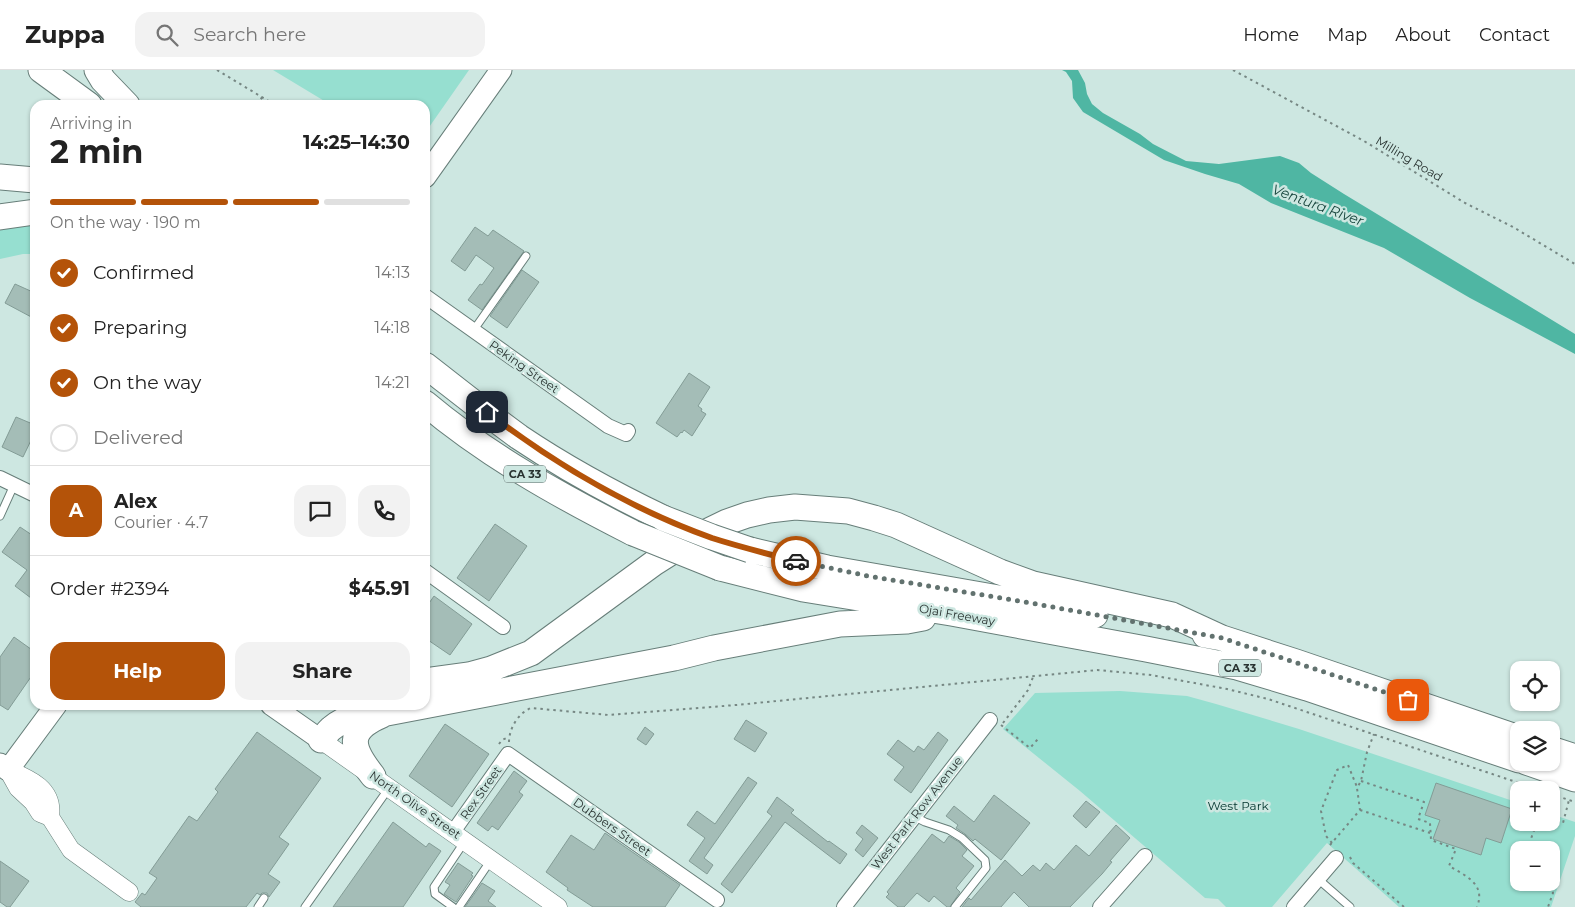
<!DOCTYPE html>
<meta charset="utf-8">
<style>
:root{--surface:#fff;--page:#f2f2f2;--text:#222;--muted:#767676;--line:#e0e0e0;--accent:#b45309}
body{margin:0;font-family:Montserrat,sans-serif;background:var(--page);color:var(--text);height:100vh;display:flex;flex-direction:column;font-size:19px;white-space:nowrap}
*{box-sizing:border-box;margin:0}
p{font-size:16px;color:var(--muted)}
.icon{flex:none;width:28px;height:28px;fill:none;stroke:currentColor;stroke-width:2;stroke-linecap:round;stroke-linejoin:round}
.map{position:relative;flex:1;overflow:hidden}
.drawer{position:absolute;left:30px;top:30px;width:400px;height:610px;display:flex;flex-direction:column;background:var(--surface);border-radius:15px;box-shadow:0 1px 4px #0004}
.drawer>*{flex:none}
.fabs{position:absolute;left:1510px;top:591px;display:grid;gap:10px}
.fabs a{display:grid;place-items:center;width:50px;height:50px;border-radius:10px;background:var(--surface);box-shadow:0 1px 4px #0004;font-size:25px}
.pin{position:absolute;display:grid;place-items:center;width:42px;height:42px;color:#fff;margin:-21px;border-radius:10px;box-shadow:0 2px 8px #0006}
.courier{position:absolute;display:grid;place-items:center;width:50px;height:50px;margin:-25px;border:4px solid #b45309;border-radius:50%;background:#fff;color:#222;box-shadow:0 1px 6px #0007}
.summary em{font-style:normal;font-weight:700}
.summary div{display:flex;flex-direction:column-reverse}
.summary{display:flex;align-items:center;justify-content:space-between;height:85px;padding:0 20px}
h1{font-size:32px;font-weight:700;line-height:38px}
.bar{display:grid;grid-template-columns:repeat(4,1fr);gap:8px 5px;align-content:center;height:60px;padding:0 20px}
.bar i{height:6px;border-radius:4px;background:var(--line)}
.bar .current{background:var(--accent)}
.bar p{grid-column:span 4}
.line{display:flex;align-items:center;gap:12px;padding:0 20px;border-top:1px solid var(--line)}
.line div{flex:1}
.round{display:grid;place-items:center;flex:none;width:52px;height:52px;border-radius:15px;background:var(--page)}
ol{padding:0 20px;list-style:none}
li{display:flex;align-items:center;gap:15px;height:55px}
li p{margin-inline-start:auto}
li .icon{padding:5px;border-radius:50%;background:var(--accent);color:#fff;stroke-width:4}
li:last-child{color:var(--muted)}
li i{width:28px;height:28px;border:2px solid var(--line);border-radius:50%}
.button{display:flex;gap:10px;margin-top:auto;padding:10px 20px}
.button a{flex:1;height:58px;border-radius:15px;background:var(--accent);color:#fff;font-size:20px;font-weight:700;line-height:58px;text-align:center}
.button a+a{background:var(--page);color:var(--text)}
header{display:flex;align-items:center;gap:30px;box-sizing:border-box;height:70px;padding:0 25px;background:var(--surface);border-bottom:1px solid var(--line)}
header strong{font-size:24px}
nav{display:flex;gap:28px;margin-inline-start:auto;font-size:18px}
.search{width:350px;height:45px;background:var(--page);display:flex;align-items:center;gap:12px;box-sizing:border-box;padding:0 18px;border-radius:15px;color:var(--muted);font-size:19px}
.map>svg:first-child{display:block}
.green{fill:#96dfd0;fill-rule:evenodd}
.water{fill:#4fb6a3}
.building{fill:#a4bdb7;stroke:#839c96}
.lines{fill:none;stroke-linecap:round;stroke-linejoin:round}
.service-casing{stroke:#677e79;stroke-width:9}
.minor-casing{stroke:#677e79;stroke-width:16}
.tertiary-casing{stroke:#677e79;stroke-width:19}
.secondary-casing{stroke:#677e79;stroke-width:22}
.primary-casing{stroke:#677e79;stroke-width:23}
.motorway-casing{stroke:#677e79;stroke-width:27}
.path{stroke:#768783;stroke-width:2;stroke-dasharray:2.5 4;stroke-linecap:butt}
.service{stroke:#fff;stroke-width:7}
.minor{stroke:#fff;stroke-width:14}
.tertiary{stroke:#fff;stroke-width:18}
.secondary{stroke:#fff;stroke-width:20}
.primary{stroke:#fff;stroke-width:21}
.motorway{stroke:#fff;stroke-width:25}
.motorway-bridge-casing{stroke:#677e79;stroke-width:27;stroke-linecap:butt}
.motorway-bridge{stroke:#fff;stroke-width:25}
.done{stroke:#62726f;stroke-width:5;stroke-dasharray:0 9}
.route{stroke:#b45309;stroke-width:6}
.labels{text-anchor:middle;stroke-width:5;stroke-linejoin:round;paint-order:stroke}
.shield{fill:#cde7e1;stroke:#5a6966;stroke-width:1}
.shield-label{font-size:11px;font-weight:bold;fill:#293331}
.street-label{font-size:12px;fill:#293331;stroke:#cde7e1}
.park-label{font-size:12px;fill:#01332c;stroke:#cde7e1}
.water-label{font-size:14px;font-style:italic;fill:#18463e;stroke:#cde7e1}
</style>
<header>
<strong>Zuppa</strong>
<div class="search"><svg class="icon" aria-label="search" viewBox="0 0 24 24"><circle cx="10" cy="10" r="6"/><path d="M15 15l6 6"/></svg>Search here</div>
<nav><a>Home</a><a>Map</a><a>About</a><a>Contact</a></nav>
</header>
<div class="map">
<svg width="1575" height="837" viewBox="0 0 1575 837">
<rect width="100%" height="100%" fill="#cde7e1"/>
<path class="green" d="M273,0H469L425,63V35H331Z
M35,153V184H23L0,189V159Z
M1120,621L1187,626L1216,634L1299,659L1519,733V752H1551V744L1575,752V766L1551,837H1399L1327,773L1272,837H1226L1218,829L1205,828L1080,721L1003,659L1035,623ZM1519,780H1551V812H1519Z"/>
<path class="water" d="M1062,0H1078L1085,13L1087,24L1092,34L1103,43L1140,64L1153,74L1186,91L1219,94L1280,86L1299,93L1311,103L1344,124L1575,264V284L1470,228L1384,178L1271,133L1239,114L1205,104L1164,90L1083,42L1073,28L1072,11L1066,2Z"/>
<path class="building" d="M475,157L488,166L493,160L524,181L482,240L468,230L480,214L482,215L494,198L476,185L465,201L451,191Z
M522,200L539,212L507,258L490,246Z
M15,214L35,223V249L5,233Z
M689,303L710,317L698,336L702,339L701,341L706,344L692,366L684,360L682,363L681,362L677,367L656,353Z
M16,347L35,355V362L23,387L2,377Z
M495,454L527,476L489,531L457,508Z
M20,457L35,467V531L15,516L27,500L2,482Z
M434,526L472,554L450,585L425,568V539Z
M14,567L35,582V601L8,640L0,635V587Z
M746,650L767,663L755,682L734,669Z
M445,654L489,684L452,737L409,706Z
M645,657L654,664L646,675L637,669Z
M257,662L321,708L279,767L289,774L268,804L280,812L269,827L267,823H262L260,825L257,823L246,837H141L135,832L142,823L145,825L157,808L149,803L189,746L197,751L218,722L215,719Z
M938,662L948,670L911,723L894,710L904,697L887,684L898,670L914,682L918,676L924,680Z
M514,701L527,711L519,722L523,725L498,760L492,756L488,761L477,753Z
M748,707L757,713L704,788L713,795L707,804L689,791L705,768L687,755L697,741L715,754Z
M1436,713L1512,739L1501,773L1486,768L1481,785L1433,769L1440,750L1425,745Z
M994,725L1030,753L1001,790L975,769L973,771L965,764L956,758L958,755L946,746L954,736L974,752Z
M777,727L794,740L791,743L828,772L829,771L847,784L840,794L785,752L732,823L721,814L772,746L767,742Z
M1086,731L1100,742L1086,758L1073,746Z
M393,752L426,777L429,773L441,781L403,837H333Z
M862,755L878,768L863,787L855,780L863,769L856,763Z
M1116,755L1130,768L1110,791L1112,792L1102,804L1070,837H1029L1014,822L1001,837H962L969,828L971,830L1005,790L1022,806L1033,795L1040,801L1046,793L1054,800L1076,775L1089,786Z
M605,763L680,815L665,837H593L567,820L568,818L546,802L571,765L594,780Z
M932,764L944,773L949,766L959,772L967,780L962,786L974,796L956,818L960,822L950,837H947L934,826L929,832L917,823L904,837H898L886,827L889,824L887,822Z
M0,791L29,811L10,837H7L0,832Z
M458,793L473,803L471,805L473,806L456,832L444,824L450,815L445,812Z
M482,813L495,821L488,831L496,837H465Z"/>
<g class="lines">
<g class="service-casing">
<path id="service" d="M473,261L526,186
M0,446L14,415
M915,747L925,752L949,760L962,768L985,790L986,798L955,837
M1318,809L1350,837
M258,837L264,828
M305,837L389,718
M453,837L435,824L434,817L465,771
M459,837L491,790"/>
</g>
<g class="minor-casing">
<path id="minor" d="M425,226L608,356L626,364L628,361
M0,408L35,425
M425,501L503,557
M453,762L508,684L717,830
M844,837L990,650
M1100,837L1145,786
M1294,837L1336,788"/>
</g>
<g class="tertiary-casing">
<path id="tertiary" d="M321,670L558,837
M8,700L18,718L33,732L40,743L50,747L71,780L129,822
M8,700C30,709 54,719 50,747"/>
</g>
<g class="secondary-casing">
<path id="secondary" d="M271,635L321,670"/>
</g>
<g class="primary-casing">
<path id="primary" d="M425,107L501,0
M0,694L8,700L56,635"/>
</g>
<g class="motorway-casing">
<path id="motorway" d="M41,0L89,35
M97,0L103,10L127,35
M0,107L35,110
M0,147L35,142
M425,295C456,319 487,344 519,367C565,398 613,424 663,448
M425,333C488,386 560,426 633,463
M750,480L827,498L1095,545
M720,498L803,519L951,543L1146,579L1237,597L1307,618L1519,690
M1205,565L1222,568L1296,592L1519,668
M425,611L469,605L491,599L531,583L654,493L692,469L727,452L747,445L769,440L795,437L848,441L874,448L896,455L1000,502L1033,514L1172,545L1222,568
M321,670C325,666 328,661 332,658C346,646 369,642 387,643L674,588L714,578L840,554L907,551L923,548
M1551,679L1575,687
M1526,692L1575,709
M373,706C351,678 345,661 382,645"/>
</g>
<path class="path" d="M217,0L275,35
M1233,0L1364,71L1465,133L1513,157L1575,194
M258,35L262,27
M1003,653L1028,620L1033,607
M1001,655L1030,678L1038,669
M509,672C509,659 518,643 531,638L609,645L736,635L1097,600L1151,605L1227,619L1268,629L1540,720
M499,674L502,670L509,667
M1361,711L1424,732L1418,749L1430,753L1431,770L1456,779L1449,796C1466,806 1486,814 1477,837
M1551,724L1575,732
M1360,740L1430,763
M1551,749L1563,753L1569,730
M1332,773L1326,766L1321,741L1337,700L1348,695L1357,717
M1330,775L1360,740L1357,718L1361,711L1367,682L1374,664
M1527,780L1537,752
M1350,787L1353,793L1404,837
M1537,812L1552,819L1553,823L1548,837"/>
<use href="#service" class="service"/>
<use href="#minor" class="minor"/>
<use href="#tertiary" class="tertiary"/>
<use href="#secondary" class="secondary"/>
<use href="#primary" class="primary"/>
<use href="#motorway" class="motorway"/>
<g class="motorway-bridge-casing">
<path id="motorway-bridge" d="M663,448L712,467L750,480
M633,463L720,498"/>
</g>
<use href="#motorway-bridge" class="motorway-bridge"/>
</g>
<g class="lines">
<path class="done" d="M796,491L868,506L1031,533L1222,568L1408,630"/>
<path class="route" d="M487,342C555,394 631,439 712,468C740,477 768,484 796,491"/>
</g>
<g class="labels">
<g class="shield">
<rect x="504" y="395.5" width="42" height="17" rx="4"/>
<rect x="1219" y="589.5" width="42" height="17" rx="4"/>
</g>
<g class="shield-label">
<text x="525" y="408">CA 33</text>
<text x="1240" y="602">CA 33</text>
</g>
<g class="street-label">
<text transform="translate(1409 89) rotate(31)" y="4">Milling Road</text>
<text transform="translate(524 297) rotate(35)" y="4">Peking Street</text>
<text transform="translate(957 545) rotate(10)" y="4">Ojai Freeway</text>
<text transform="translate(481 723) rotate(-55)" y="4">Rex Street</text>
<text transform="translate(415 735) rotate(35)" y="4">North Olive Street</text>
<text transform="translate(917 743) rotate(-52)" y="4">West Park Row Avenue</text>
<text transform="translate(612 757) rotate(35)" y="4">Dubbers Street</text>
</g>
<g class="park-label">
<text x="1238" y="740">West Park</text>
</g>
<g class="water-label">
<text transform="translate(1318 135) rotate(20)" y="5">Ventura River</text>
</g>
</g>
</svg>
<div class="fabs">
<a><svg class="icon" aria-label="locate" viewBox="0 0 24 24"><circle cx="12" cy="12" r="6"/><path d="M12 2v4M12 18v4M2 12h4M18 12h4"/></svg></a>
<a><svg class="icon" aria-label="layers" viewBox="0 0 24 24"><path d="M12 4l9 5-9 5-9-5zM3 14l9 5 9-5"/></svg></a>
<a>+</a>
<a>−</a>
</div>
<div class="pin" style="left:1408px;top:630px;background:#ea580c"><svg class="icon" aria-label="bag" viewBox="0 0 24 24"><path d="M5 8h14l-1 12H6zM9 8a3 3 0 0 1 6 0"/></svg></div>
<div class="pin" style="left:487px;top:342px;background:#1f2937"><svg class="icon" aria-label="home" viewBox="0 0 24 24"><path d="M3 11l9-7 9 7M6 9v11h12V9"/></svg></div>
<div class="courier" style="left:796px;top:491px"><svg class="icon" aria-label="car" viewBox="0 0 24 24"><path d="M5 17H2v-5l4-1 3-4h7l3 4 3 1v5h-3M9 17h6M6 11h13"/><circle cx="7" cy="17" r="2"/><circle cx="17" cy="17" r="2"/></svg></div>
<section class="drawer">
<div class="summary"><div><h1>2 min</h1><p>Arriving in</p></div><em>14:25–14:30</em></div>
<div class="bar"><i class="current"></i><i class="current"></i><i class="current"></i><i></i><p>On the way · 190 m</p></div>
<ol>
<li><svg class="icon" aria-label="check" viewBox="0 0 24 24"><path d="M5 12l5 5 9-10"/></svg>Confirmed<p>14:13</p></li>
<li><svg class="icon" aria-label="check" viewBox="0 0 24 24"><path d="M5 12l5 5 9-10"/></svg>Preparing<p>14:18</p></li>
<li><svg class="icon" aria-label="check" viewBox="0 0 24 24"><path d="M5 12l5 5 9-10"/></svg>On the way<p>14:21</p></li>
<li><i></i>Delivered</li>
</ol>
<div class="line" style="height:90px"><b class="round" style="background:var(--accent);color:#fff">A</b><div><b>Alex</b><p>Courier · 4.7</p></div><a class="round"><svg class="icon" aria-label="chat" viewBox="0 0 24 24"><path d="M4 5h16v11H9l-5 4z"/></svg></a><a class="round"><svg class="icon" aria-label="phone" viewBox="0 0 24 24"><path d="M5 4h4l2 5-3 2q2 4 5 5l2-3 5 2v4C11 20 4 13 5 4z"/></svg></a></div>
<div class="line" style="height:65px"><div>Order #2394</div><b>$45.91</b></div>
<div class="button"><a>Help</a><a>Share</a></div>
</section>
</div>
